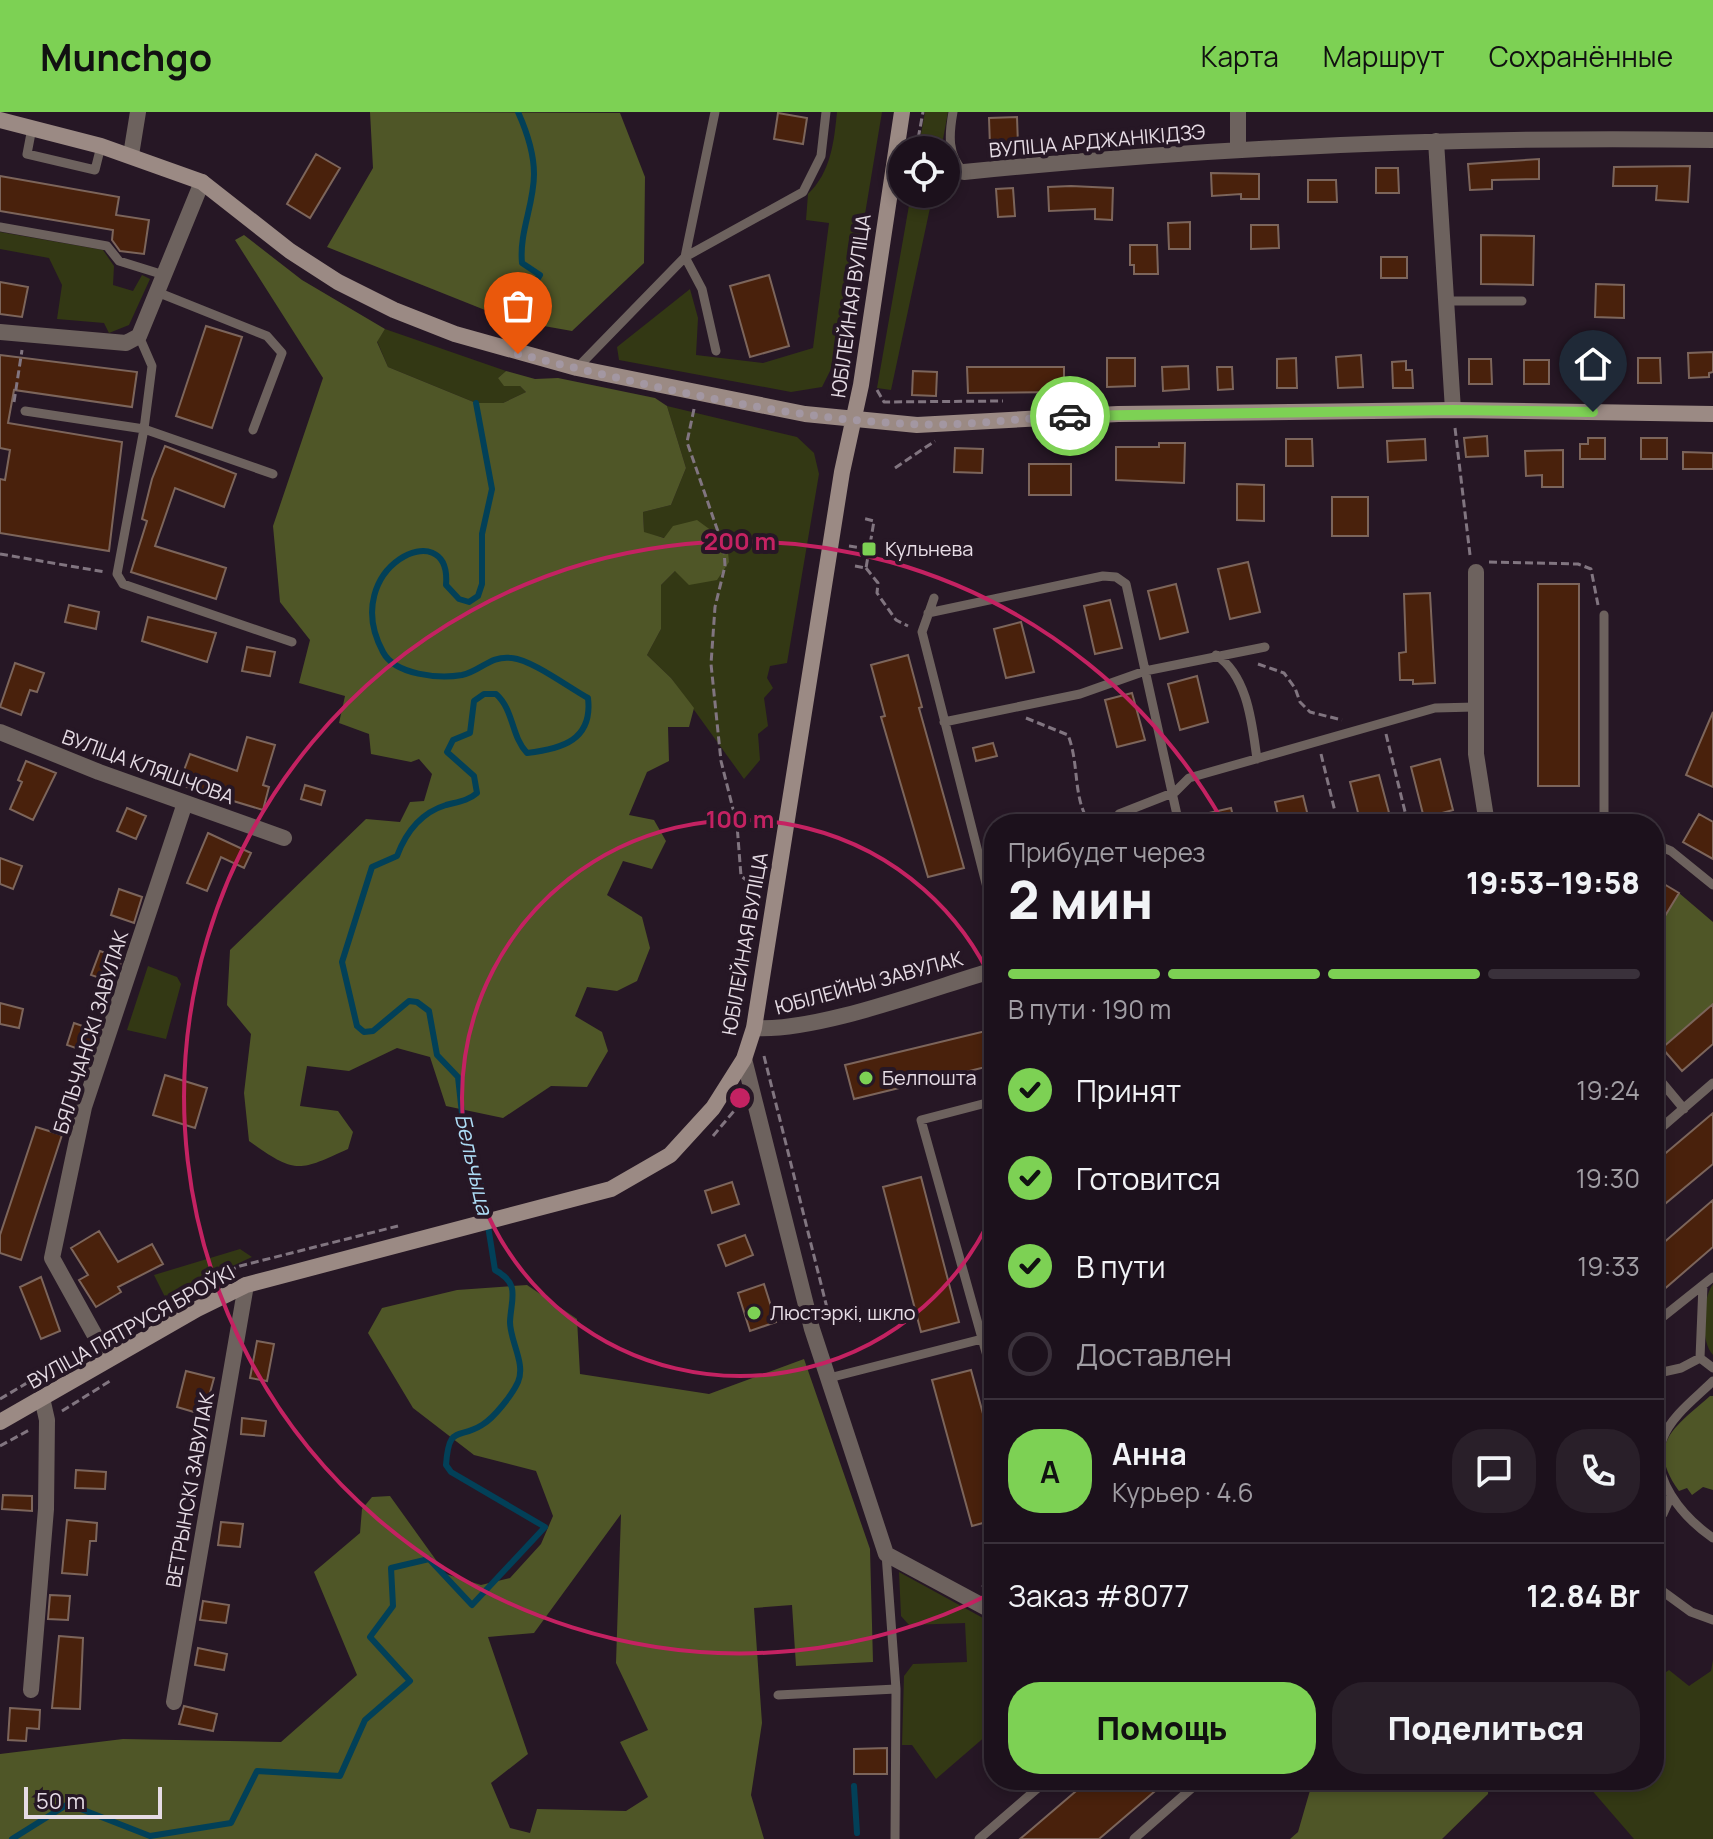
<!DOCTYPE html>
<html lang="ru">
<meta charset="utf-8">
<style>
:root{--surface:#1c111c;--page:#291f29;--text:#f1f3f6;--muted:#a09da3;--line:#3a313b;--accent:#7dd154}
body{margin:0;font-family:Manrope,sans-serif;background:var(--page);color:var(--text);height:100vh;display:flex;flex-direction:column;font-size:30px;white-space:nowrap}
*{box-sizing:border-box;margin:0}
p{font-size:26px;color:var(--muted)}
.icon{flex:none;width:44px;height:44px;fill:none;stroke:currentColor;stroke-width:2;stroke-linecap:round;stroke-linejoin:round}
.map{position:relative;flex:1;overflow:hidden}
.details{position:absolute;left:984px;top:702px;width:680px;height:976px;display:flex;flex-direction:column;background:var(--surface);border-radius:32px;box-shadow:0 4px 12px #0003,0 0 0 2px var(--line)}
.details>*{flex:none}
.fabs{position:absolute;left:888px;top:24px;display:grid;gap:16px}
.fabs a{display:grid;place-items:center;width:72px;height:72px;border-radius:50%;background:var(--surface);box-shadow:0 4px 12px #0003,0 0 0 2px var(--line);font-size:40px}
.scale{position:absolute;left:24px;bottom:20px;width:138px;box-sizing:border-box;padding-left:8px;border:4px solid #e6dce5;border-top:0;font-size:22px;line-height:28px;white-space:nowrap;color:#e6dce5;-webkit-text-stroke:6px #261725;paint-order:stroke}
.pin{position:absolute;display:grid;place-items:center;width:68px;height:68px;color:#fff;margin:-82px -34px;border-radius:50% 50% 50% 0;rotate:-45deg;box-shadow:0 0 8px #0007}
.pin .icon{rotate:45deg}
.courier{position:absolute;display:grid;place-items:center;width:80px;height:80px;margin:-40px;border:6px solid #7dd154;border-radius:50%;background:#fff;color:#222;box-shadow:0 2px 10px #0007}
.overview em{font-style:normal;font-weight:800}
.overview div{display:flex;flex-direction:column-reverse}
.overview{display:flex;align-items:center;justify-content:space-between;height:136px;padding:0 24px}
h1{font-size:52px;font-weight:800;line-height:60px}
.bar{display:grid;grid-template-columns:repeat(4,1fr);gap:12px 8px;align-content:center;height:96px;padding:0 24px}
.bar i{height:10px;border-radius:6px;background:var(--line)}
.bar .current{background:var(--accent)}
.bar p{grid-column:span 4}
.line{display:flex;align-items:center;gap:20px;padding:0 24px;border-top:2px solid var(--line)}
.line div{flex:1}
.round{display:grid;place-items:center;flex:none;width:84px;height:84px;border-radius:32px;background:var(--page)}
ol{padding:0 24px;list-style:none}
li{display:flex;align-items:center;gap:24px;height:88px}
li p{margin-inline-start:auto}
li .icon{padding:8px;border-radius:50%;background:var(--accent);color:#111;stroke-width:4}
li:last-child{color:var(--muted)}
li i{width:44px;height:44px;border:4px solid var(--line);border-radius:50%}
.action{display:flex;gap:16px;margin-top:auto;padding:16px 24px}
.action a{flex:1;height:92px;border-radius:32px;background:var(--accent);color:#111;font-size:32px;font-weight:800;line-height:92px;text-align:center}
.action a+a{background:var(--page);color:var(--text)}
header{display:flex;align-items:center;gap:48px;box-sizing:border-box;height:112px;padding:0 40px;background:var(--accent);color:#111}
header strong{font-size:38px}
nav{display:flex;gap:44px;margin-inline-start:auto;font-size:28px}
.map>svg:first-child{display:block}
.green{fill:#333814}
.forest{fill:#4f5627;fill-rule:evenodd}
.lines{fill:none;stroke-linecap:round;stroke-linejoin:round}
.stream{stroke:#024058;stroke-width:6}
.building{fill:#49210c;stroke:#7c655b;stroke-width:2}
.path{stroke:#817580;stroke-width:3;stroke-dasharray:8 4;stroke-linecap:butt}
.lane{stroke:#6d625e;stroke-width:9}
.street{stroke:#6d625e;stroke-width:16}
.secondary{stroke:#9b8a84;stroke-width:16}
.done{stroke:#a397a2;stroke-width:8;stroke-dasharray:0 14.4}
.route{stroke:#7dd154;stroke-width:10}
.ring{fill:none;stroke:#c42262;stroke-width:4}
.poi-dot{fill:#7dd154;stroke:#261725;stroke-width:3}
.labels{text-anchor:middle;stroke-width:8;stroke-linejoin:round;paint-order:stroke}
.street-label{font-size:20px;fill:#e6dce5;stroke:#261725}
.poi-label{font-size:20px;fill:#e6dce5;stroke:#261725;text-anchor:start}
.water-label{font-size:22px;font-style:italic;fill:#addcf5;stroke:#261725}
.centre{fill:#c42262;stroke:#261725;stroke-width:4}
.ring-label{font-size:24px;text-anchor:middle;font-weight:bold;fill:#c42262;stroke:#261725;stroke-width:8;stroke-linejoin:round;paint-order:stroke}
</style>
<header>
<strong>Munchgo</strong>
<nav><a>Карта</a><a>Маршрут</a><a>Сохранённые</a></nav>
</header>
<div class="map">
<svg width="1713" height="1727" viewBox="0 0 1713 1727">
<rect width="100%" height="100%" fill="#261725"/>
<path class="green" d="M837,0H882L860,132L843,186L831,257L822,275L791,280L619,248L617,235L690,177L698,206L696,243L763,251L813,236L829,111L806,108L808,82C831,60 834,30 837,0Z
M925,0H948L941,38H918Z
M911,82H933L891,278L877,276Z
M0,120L103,138L114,154L113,173L133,179L142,163L150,167L129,213L109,221L104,211L57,207L62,173L49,146L0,137Z
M385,217L506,259L498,266L520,274L526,280L503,291H476L388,255L377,229Z
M667,294L797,325L814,341L819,362L787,551L770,554L767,566L773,576L764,586L768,614L758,622L760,648L744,667L671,566L647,543L661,517V473L675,459L665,426L644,421L643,400L671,393L686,356Z
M148,854L177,865L181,872L166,927L127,918Z
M240,1137L252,1145L165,1185L154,1163Z
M1713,1172V1243C1700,1229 1702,1187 1713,1172Z
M899,1460L994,1512V1617L936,1667L912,1633H902L904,1564L913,1552L967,1550L965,1511L909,1513L901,1504Z
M1713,1548V1727H1634L1583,1668H1654V1568L1669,1558L1689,1574L1711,1559Z"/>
<path class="forest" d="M370,0L620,1L645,65L644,151L572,219L510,208L327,135L373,56Z
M244,123L302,168L385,217L377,230L388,255L476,291H503L526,280L520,274H504L498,266L506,259L535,267L558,266L655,286L667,294L686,356L671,393L643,400L644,420L664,426L673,414L697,408L727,430L729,450L717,468L689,473L675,459L661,473V517L647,543L671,566L694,596L689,615H668L669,649L647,660L629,703L654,708L666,729L652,757L623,749L607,783L642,805L650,836L637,869L617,879L587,875L575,904L602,920L608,939L587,975L551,974L503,1006L446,994L430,945L397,936L349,959L307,954L300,994L338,999L353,1020L348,1037C298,1060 295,1062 249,1029L244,981L251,922L227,893L230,838L366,707L400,710L410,690L424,689L432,662L419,647L411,650L371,642L369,622L339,611L345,584L299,571L310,528L280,490L273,414L323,266L235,128Z
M1679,781L1713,810V892L1662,936L1654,930V822Z
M527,1173L577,1207L580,1262L709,1282L804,1247L870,1437L873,1550L796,1554L792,1493L754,1496L762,1611L751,1683L764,1727H0V1642L123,1627L281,1630L357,1563L314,1460L360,1421L362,1397L372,1385L390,1384L446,1462L481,1473L510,1466L541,1432L553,1404L536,1359L474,1343L413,1296L368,1221L382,1196L457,1178ZM621,1402L616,1551L648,1618L620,1630L648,1685L626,1699L537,1697L530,1721L510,1716L491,1671L528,1642L488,1525L534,1521Z
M1710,1284H1713V1378L1703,1375L1692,1383L1687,1376L1679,1379C1645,1332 1675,1315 1710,1284Z
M1313,1668H1489L1488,1682L1442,1727H1290L1298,1720Z"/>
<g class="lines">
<path class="stream" d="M510,208L540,163L522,151C519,120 534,93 534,62C534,40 527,20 518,0
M854,1674L857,1721
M12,1727L68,1692L150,1724L231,1711L257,1659L340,1664L365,1608L410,1569L370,1525L393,1494L391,1456L429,1447L472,1493L545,1415L451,1360L446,1353C449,1312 458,1328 482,1313C494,1306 512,1283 518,1270C526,1252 510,1229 510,1210C511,1186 521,1172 495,1158L482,1076L463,1011L458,965L437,943L429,899L417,890L409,889L373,919L364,920L357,914L342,850L372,755L397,744C406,720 420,701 446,693C457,690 468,689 477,681L474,664L447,640L453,628L470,621L474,589L484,582H496C514,598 511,624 527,641C562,637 593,628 588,586C568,575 532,548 512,546C490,543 481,559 462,563C439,567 395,563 383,540C337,455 452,400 446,473L459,487L469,490L478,484L482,472V422L492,377L476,291"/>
</g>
<path class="building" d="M778,1L807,6L803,32L774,27Z
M1017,5L1018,33L990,34L989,6Z
M316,42L340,56L310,106L287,92Z
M1539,47V67L1492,68V77L1470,78L1468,52Z
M1690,54L1688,90L1656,88L1657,74H1613L1614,55Z
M1376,56H1398L1399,81H1376Z
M1211,61L1259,62V87H1241V82L1212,84Z
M0,64L119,85L116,103L149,108L144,142L120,139L112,128L113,118L0,99Z
M1308,68H1336L1337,90H1308Z
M1071,74L1113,76L1112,108L1095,107V97L1049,99L1048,75Z
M1013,76L1015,104L998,105L996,77Z
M1190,110V137H1169L1168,111Z
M1251,113H1278L1279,136L1251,137Z
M1481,123L1534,124L1533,173L1481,172Z
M1130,133H1157L1158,162H1134V153H1130Z
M1381,145H1407V166H1381Z
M769,163L789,234L750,245L730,174Z
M0,170L28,175L22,205L0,202Z
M1596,172L1624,173V206L1595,205Z
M206,214L242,225L212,316L176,304Z
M1713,240V260L1709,261V265L1689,266L1688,241Z
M0,243L137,260L132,295L14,278L8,311L122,330L109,439L0,421V367L5,368L10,338L0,336Z
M1361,243L1363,275L1338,276L1336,245Z
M1107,246H1135V274L1107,275Z
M1296,246L1297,276H1277V247Z
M1638,246H1660L1661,271H1638Z
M1469,247H1491L1492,272H1469Z
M1524,248H1549V272H1524Z
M1406,249V258H1412L1413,276H1393L1392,250Z
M1188,254L1189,277L1163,279L1162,255Z
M967,255H1064V280L968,281Z
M1217,255H1232L1233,277L1218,278Z
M913,259L937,260L936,284L912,283Z
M1487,324L1488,344L1466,345L1464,326Z
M1588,326H1605V347H1580V332H1588Z
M1641,326H1667V347H1641Z
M1286,327H1312L1313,354H1286Z
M1425,327L1426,348L1388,350L1387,329Z
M1159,331H1185L1184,371L1116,368V335H1159Z
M165,334L236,362L224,395L175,376L155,434L226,456L216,487L131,460L147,409L142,407L152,367Z
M955,336L983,337L982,361L954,360Z
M1563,338V375H1542V363L1526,364L1525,339Z
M1683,340L1713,341V357H1683Z
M1029,352H1071V383H1029Z
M1237,372L1264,373V409L1237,408Z
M1332,385H1368V424H1332Z
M1248,450L1260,500L1230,507L1218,457Z
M1176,472L1188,520L1160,527L1148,479Z
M1538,472H1579V674H1538Z
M1430,481L1435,571L1413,572V568H1400L1399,541L1406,540L1404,482Z
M1110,488L1122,536L1095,542L1084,494Z
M69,493L99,500L96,517L65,510Z
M148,505L216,521L207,550L142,529Z
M1021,510L1034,560L1006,566L994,517Z
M247,535L275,540L270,564L242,559Z
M908,543L922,595L919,596L964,756L928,765L881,605L885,604L871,553Z
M15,551L44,561L37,580L30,578L21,603L0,595Z
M1197,564L1208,610L1180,618L1168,572Z
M1132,581L1145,628L1117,635L1105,588Z
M1713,600V675L1686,663Z
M247,625L275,633L263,673L269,675L263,698L187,675L192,664L183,661L190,642L237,659Z
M993,631L997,644L976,649L973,636Z
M1440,647L1453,698L1424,706L1411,655Z
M26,649L56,661L33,708L10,697L22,670L18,668Z
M1379,663L1392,712H1361L1350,670Z
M305,673L325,679L321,693L301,687Z
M1303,684L1310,712H1280L1275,690Z
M127,696L146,704L136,727L117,719Z
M1231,696L1235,712H1188L1187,706Z
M1699,702L1713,710V747L1683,730Z
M208,721L251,741L244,756L221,745L207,779L187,771Z
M0,746L22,754L13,777L0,772Z
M1654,766L1679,781L1654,822Z
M119,777L142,785L134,811L111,803Z
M100,839L122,847L114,871L91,863Z
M0,891L23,897L19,916L0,912Z
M1713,892V932L1682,959L1662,936Z
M74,911L97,919L90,941L67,933Z
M994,917V953L854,987L845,953Z
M165,963L207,976L195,1016L153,1003Z
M1713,1001V1052L1654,1101V1051Z
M36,1015L62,1023L21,1148L0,1141V1123Z
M921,1065L959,1210L921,1220L883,1075Z
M732,1070L739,1092L712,1101L705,1079Z
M1713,1088V1135L1654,1186V1139Z
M99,1119L118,1150L152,1132L163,1152L118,1175L121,1180L96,1195L79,1168L88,1163L71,1136Z
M745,1123L753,1143L726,1154L718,1133Z
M41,1165L60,1219L41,1227L20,1175Z
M764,1172L776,1210L750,1219L738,1181Z
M257,1229L274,1232L267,1269L250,1266Z
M971,1258L994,1342V1408L972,1414L932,1268Z
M186,1259L214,1266L204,1303L177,1295Z
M242,1306L266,1309L264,1324L241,1322Z
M76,1358L106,1360L105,1377L75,1376Z
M3,1383L32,1384V1399L2,1397Z
M67,1408L97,1411L96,1429H90L87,1463L62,1461Z
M221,1410L243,1412L240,1435L218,1433Z
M50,1483L70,1484L68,1508L48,1507Z
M203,1489L229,1493L226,1511L200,1508Z
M59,1524L83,1526L80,1597L52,1596Z
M198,1536L227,1542L224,1558L195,1553Z
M184,1594L217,1602L213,1619L179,1612Z
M10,1596L40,1598L39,1617L27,1616L26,1629L8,1628Z
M887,1636V1662H854V1637Z
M1089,1668H1168L1099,1727H1020Z"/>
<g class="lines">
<path class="path" d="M916,38L923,0
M877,278L884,290L1003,289
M14,290L22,238
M694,297L687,330L724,437L725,454L715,495L711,552L721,649L737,713L741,764L750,771
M1455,316L1470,443
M895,356L935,329
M849,434L869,437
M0,442L105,460
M1489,450L1578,452L1591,457L1598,493
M855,454L866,456L874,409L862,406
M866,456L878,471L877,481L896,508L908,514
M1258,552L1284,561L1295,576L1300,590L1310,600L1342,608
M1026,606L1068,623C1080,654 1072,685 1090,712
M1386,622L1408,712
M1321,642L1338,712
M748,780L759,782
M764,944L832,1216
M713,1024L739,993
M112,1221L186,1177L240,1154L398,1114
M0,1287L84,1237
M62,1299L110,1269
M0,1334L31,1317
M982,1475L994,1469"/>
<path class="lane" d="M715,0L685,145L702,177L716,239
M953,0C949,22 947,43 964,60
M32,16L27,42L95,58L101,34
M0,115L107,134L119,149L164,163
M157,180L267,224L282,241L253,318
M1447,189H1522
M139,224L152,254L144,317L117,462L123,472L292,530
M577,256L685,145L803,80L821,44L826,0
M25,299L144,317L273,362
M934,486L922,520L994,803
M928,501L1103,464L1116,465L1126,472L1179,712
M1604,503V712
M1216,543C1248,564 1252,612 1257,647
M944,610L1080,582L1145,559L1265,535
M1119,702L1175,680L1189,666L1435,596L1475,595
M1654,732L1671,739L1713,773
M1654,961L1684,997
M994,989L921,1008L994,1269
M1654,1022L1713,971
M1703,1173L1700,1246L1713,1256
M1654,1212L1713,1165
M1654,1262L1681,1256L1700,1246
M829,1266L982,1227L994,1209
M1713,1269C1697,1285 1671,1304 1663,1326C1647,1365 1684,1406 1713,1426
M1654,1409L1663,1402L1671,1384
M886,1442L896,1577L895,1727
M1654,1473L1691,1500L1713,1508
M778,1583L896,1577
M979,1727L1047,1668
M1134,1727L1201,1668"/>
<path class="street" d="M1436,29L1453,298
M1238,38V0
M131,43L138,0
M964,60C1213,35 1463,24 1713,28
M0,220L126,231L139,224L202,70
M1476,460V642L1487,712
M0,620L99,660L284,726
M1574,712H1595
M754,916C818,920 929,877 994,858
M744,947L812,1217L886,1442L994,1500
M108,1247L52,1146L84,995L185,691
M31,1578L46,1397L47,1308L42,1286
M174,1590L246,1173"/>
<path class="secondary" d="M0,8L101,34L202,70L290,139L338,170L394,198L455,222L577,256L805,302L917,313L1118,302L1453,298L1713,302
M0,1310L197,1197L246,1173L611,1077L670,1043L713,996L744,947L754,916L842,360L861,273L902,0"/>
</g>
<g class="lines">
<path class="done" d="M518,242C646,273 780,307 912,312C964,315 1018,306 1070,304"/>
<path class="route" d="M1070,304L1453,298L1593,300"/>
</g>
<g class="ring">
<path d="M994 1099A278 278 0 1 1 994 873"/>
<path d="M992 1481A556 556 0 1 1 1222 708"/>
</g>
<g class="poi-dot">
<rect x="861" y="429" width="16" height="16" rx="4"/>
<circle cx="866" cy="966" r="8"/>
<circle cx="754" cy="1201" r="8"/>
</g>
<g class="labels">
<g class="street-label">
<text transform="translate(1097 29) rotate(-5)" y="7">ВУЛІЦА АРДЖАНІКІДЗЭ</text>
<text transform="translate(851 194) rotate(-82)" y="7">ЮБІЛЕЙНАЯ ВУЛІЦА</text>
<text transform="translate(148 655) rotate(20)" y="7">ВУЛІЦА КЛЯШЧОВА</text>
<text transform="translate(745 832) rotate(-80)" y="7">ЮБІЛЕЙНАЯ ВУЛІЦА</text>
<text transform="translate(869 871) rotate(-15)" y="7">ЮБІЛЕЙНЫ ЗАВУЛАК</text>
<text transform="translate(91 920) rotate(-73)" y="7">БЯЛЬЧАНСКІ ЗАВУЛАК</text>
<text transform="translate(131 1215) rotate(-29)" y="7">ВУЛІЦА ПЯТРУСЯ БРОЎКІ</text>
<text transform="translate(190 1378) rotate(-80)" y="7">ВЕТРЫНСКІ ЗАВУЛАК</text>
</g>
<g class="poi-label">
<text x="885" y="444">Кульнева</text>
<text x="882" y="973">Белпошта</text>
<text x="770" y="1208">Люстэркі, шкло</text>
</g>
<g class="water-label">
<text transform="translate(474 1052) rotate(77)" y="8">Бельчыца</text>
</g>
</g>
<circle cx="740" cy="986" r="12" class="centre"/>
<g class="ring-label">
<text x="740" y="438">200 m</text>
<text x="740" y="716">100 m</text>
</g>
</svg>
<div class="fabs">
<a><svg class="icon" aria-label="locate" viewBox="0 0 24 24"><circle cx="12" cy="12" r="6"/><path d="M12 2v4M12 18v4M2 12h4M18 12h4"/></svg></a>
</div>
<div class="scale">50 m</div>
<div class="pin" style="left:518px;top:242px;background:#ea580c"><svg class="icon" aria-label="bag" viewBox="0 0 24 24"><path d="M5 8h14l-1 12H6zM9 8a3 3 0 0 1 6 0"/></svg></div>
<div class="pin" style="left:1593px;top:300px;background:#1f2937"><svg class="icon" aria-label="home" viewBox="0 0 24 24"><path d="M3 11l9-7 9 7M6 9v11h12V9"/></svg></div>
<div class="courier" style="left:1070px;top:304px"><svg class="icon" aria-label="car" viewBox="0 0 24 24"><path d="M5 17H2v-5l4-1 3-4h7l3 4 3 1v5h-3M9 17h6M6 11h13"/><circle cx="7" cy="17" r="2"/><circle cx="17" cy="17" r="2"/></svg></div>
<section class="details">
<div class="overview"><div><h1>2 мин</h1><p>Прибудет через</p></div><em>19:53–19:58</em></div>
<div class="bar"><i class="current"></i><i class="current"></i><i class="current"></i><i></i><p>В пути · 190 m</p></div>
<ol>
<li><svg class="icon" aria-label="check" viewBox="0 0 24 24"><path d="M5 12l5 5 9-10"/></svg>Принят<p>19:24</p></li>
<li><svg class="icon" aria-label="check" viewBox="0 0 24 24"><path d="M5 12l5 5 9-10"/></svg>Готовится<p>19:30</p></li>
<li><svg class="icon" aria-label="check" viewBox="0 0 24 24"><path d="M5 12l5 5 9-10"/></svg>В пути<p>19:33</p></li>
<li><i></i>Доставлен</li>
</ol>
<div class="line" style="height:144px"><b class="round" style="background:var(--accent);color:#111">А</b><div><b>Анна</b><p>Курьер · 4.6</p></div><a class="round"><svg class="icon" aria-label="chat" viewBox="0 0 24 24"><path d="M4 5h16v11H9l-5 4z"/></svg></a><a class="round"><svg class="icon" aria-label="phone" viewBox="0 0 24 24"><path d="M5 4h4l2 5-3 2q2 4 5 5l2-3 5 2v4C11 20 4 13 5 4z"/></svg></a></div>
<div class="line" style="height:104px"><div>Заказ #8077</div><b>12.84 Br</b></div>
<div class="action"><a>Помощь</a><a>Поделиться</a></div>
</section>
</div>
